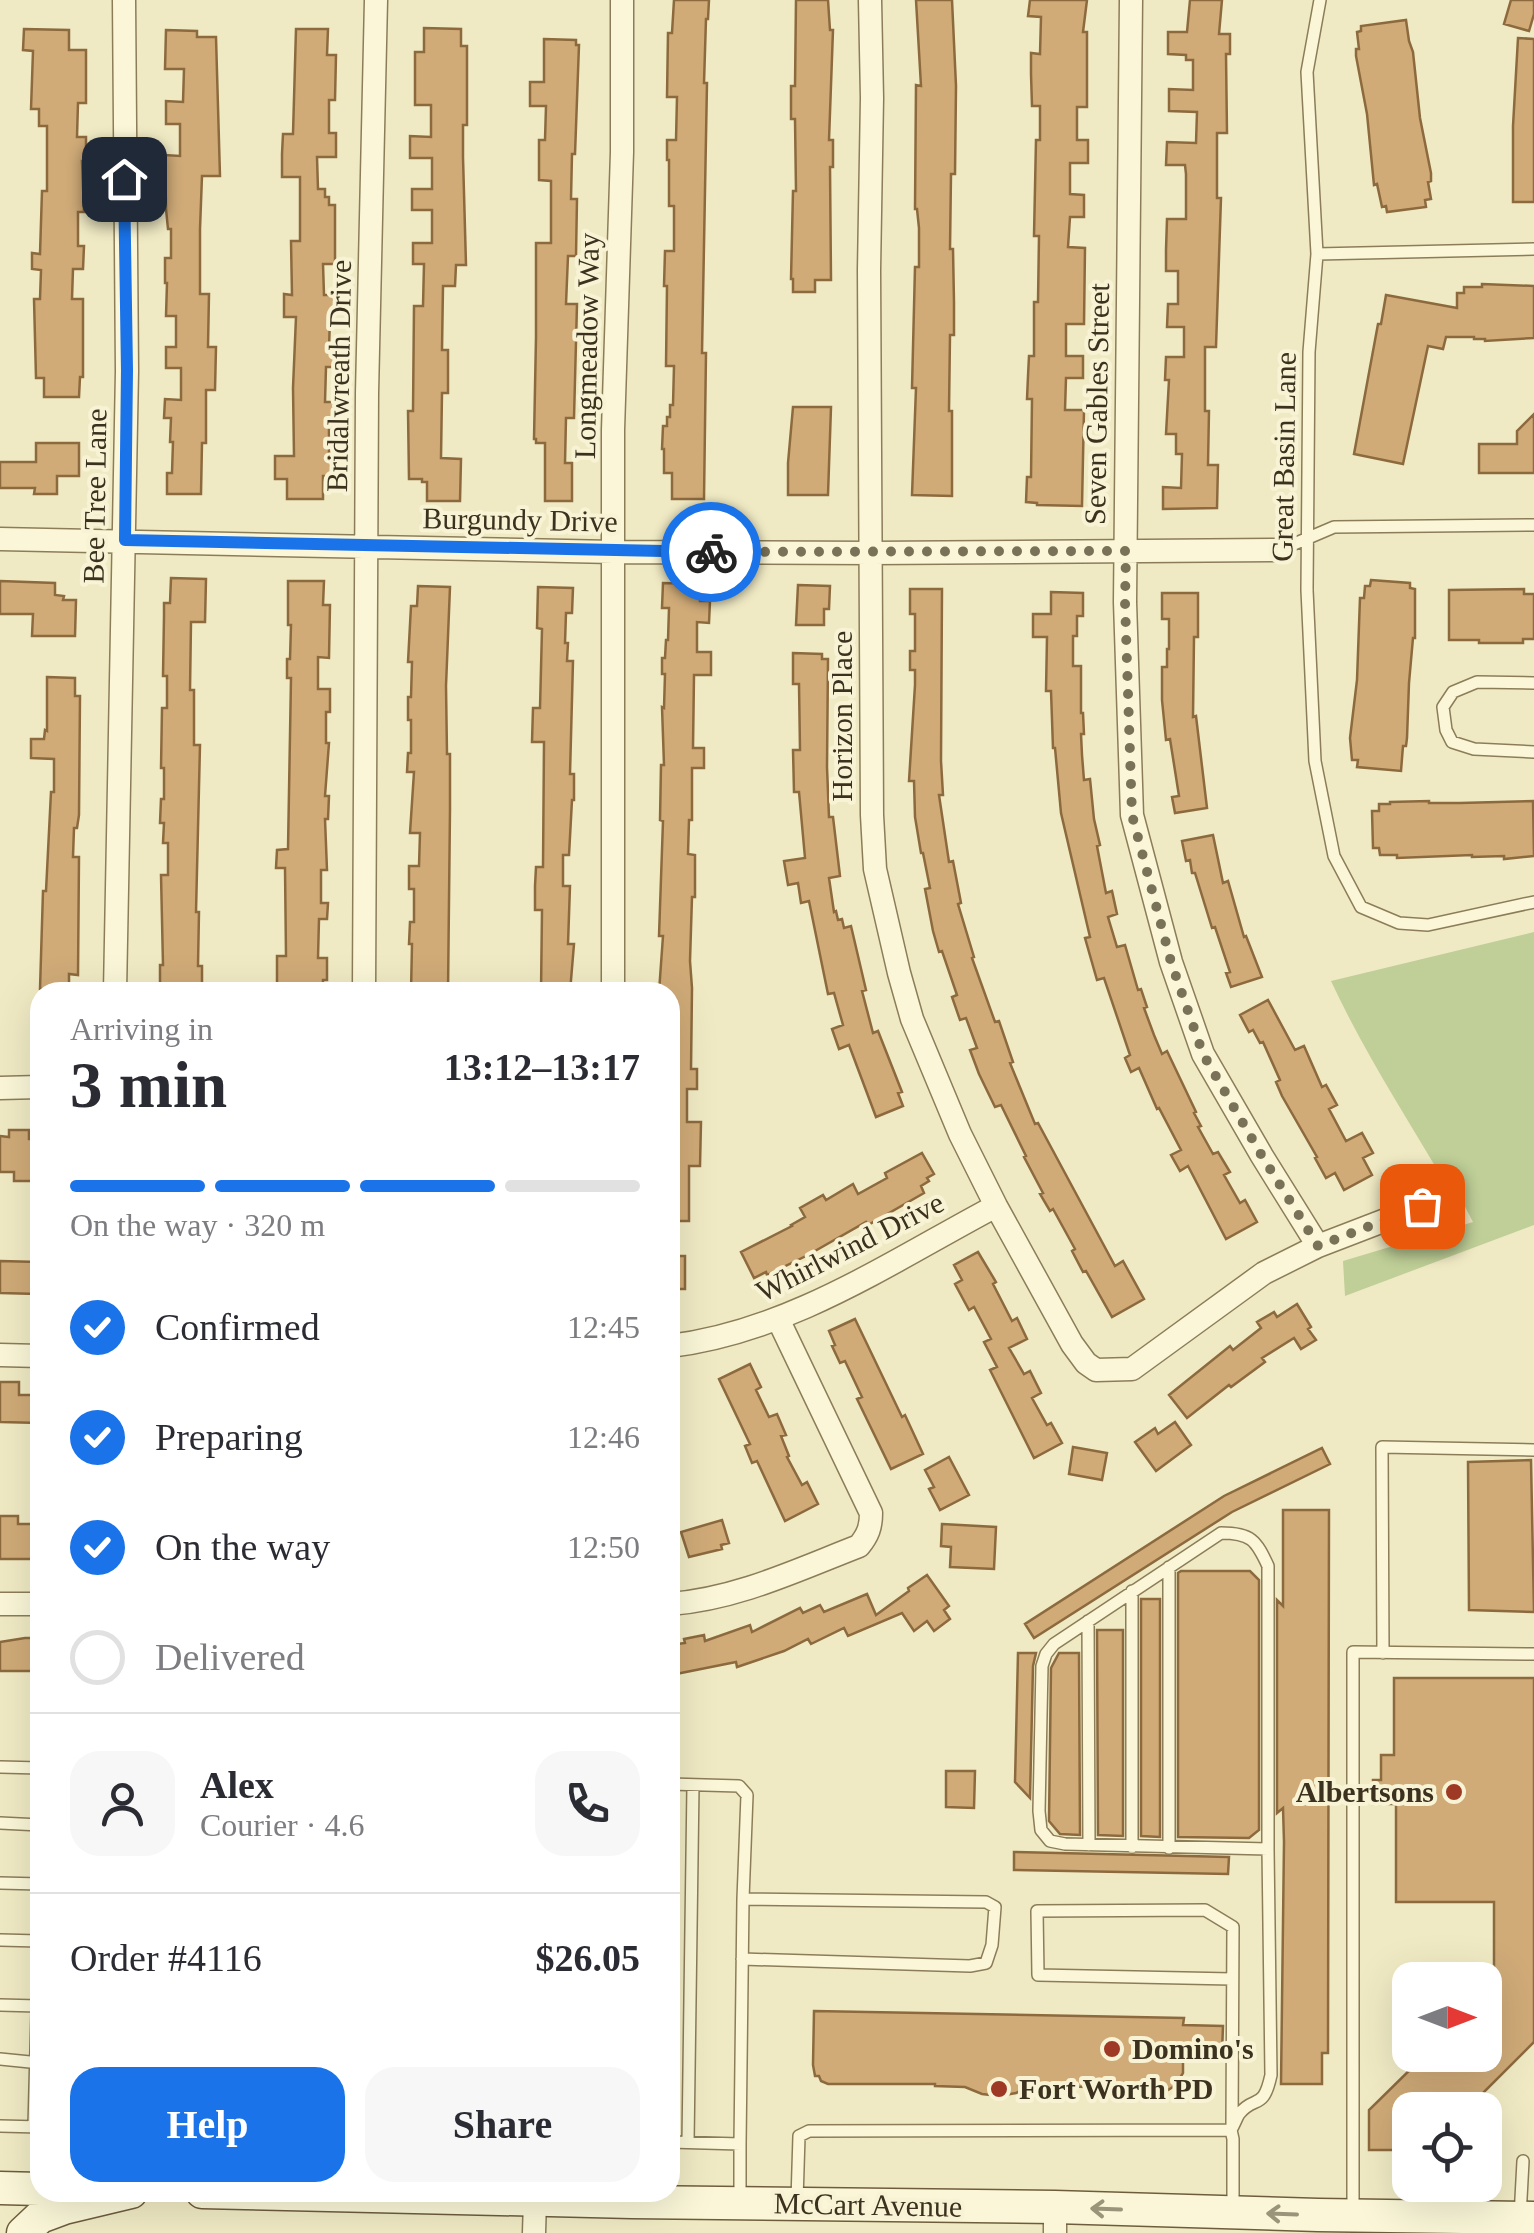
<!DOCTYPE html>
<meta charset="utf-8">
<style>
:root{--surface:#fff;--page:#f7f7f7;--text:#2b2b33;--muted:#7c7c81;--line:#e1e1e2;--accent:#1a73e8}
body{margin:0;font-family:"Times New Roman",serif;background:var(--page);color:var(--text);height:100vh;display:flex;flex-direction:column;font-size:38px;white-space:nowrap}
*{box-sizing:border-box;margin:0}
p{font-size:32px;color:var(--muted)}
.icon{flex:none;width:55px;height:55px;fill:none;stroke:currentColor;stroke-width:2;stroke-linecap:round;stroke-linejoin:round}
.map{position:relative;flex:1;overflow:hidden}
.panel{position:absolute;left:30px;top:982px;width:650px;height:1220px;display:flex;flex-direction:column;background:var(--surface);border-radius:30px;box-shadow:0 10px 40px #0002}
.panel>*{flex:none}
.needle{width:65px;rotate:90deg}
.buttons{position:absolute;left:1392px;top:1962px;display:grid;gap:20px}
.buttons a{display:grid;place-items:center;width:110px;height:110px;border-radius:20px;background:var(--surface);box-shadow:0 10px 40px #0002;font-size:50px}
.pin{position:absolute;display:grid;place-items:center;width:85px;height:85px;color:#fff;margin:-42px;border-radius:20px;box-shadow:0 5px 15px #0006}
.courier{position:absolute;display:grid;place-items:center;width:100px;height:100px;margin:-50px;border:8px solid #1a73e8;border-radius:50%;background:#fff;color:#222;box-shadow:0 2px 12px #0007}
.headline em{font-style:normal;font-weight:800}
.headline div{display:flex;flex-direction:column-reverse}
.headline{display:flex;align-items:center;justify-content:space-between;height:170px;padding:0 40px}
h1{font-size:65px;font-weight:800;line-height:75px}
.bar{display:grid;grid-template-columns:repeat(4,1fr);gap:15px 10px;align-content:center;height:120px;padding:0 40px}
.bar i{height:12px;border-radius:8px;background:var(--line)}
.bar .on{background:var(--accent)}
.bar p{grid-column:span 4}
.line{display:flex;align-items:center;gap:25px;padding:0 40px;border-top:2px solid var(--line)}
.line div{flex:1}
.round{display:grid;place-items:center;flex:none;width:105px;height:105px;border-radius:30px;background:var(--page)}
ol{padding:0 40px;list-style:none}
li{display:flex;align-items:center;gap:30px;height:110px}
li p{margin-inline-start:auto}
li .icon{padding:10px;border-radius:50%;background:var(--accent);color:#fff;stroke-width:4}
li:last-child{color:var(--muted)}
li i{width:55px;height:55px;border:5px solid var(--line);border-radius:50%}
.primary-button{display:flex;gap:20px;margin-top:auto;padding:20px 40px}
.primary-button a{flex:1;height:115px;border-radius:30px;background:var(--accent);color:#fff;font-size:40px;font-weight:800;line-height:115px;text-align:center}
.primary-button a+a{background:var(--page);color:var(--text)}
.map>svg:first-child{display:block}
.green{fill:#bfcf97}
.building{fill:#d0ab78;stroke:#8c6a3e;stroke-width:2.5}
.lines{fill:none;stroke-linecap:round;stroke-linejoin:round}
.service-casing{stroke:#8c7d59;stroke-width:14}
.minor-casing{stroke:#8c7d59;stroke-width:25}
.secondary-casing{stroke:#6e5d3c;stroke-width:35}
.service{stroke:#faf6d7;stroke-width:11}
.minor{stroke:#faf6d7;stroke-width:22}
.secondary{stroke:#faf6d7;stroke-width:32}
.oneway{stroke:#9a947a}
.done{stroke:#7a7258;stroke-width:10;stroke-dasharray:0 18}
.route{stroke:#1a73e8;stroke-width:12}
.poi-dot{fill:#9e3926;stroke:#f7f3d4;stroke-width:4}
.labels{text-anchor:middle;stroke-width:8;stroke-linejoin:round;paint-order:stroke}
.street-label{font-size:30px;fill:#3b311e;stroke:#f7f3d4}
.poi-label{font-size:30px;font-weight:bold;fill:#3b311e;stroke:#f7f3d4;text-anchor:start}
</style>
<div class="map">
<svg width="1534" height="2233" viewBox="0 0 1534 2233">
<rect width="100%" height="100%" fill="#f0eac4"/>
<path class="green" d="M1534,932V1225L1345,1296L1343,1261L1473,1222L1451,1180L1444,1181C1405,1115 1363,1050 1331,981Z"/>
<path class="building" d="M674,0H709L708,19H706L704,83H707L702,353H706L704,499H672V473H664V449H662L663,426H667V417H670V405H673L674,366H666L667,286H664L665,251H674V206H669V160H667V140H676L677,97H667L668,33H672Z
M796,0H828L830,30H833L829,140H833V167H830L831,280H815V292H793V279H791L793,191H796L795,119H791V86H795Z
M916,0H952L956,86L955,174H951L950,249H953L954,302V335H950L949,411H952V496L912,495L916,388H912L915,267H919V228L917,209H915L916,85L921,86Z
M1030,0H1087L1083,32H1087V107H1077V140H1088V163H1070V194L1084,195V217H1070L1068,247L1085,248L1084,324H1066V356H1083V378H1066L1065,410H1084L1082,506L1037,505V503L1026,502L1027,477H1031L1032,399H1027L1028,376L1029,356H1034V302H1038L1039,236H1034L1036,140H1040V106H1032L1031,74V53L1040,54L1041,17L1028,16Z
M1190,0H1222L1219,34H1230V54H1226L1227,133H1217V198H1221L1216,347H1205V411H1209L1208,465H1218L1217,508L1163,509V487L1181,488L1182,454H1176V434H1166L1169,380H1165L1166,357H1184V327H1167L1168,304H1178V271H1166V250L1167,219H1186V174L1185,165H1166L1167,142L1196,143L1197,112L1169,111V89L1193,90V60H1186V55L1168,54V32H1187Z
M1511,0H1534V14L1529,31L1504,24Z
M1406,20L1409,41L1413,52L1420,118L1431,173V181L1428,182L1431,199L1425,200L1426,207L1387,212L1386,206L1382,207L1377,184L1374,185L1367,114L1356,56V49H1359L1357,32L1361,31V26Z
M424,28L461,29V46H467V125H463V157L466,265H456L455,286H443L442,350H448V393H442L441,458L461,459L460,501H427V482H422V479H409L408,411H413L414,306H423L424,264H413V243H432V210H412V189H432V158H410V136L431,137V105H415V52H424Z
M24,29L69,30V50H86V103H78L77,137H86V161H82L84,212H78V246H84L83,269H73L72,299H83V377H80L79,397H44V378H36L34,299H40L41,270L32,269V253L40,254L42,191H47V126H39V109H31L33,51L23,50Z
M296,29H328L327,55H336L335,100H329V133H336V157H317L318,189H325V197H329V205H335V264H323L324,295H334V318H330L329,348H334V367H326L325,402H334V426H329V456H332V476H323V499H287V479H275V456H294L293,388L296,317H284V294L292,295L291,241H300V177H282V154L283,134H293Z
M166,30L197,31V37H216L220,176H202L200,229V294H209L208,347H216L215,390H206V443H202L201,494H167V473H172L173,442H170L171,418H164L165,399L181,400V368H166V347H176V316H166L167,283H165V258H171V229H168L166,209L165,155L180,156V124H166V101L183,102L184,69H165Z
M1518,38L1534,39V202H1513V126Z
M544,39L576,40V45H579L575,154H572L571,199H577L576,256H568L566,304H577L574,418H566L565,463H572V501H545V443H536V439H534L536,337V243H551V181L539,180V140H545L546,106H530V82H544Z
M1482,284L1534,286V338L1485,341V339H1474V337H1446L1443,349L1428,346L1403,464L1354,454L1378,324H1381L1386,295L1457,308V293H1464V287H1482Z
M793,407H831L828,495H788V463Z
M1534,414V473H1479V444H1517V431Z
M36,443H79V476H57V494H34L35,488H0V462H36Z
M171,578L206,579L205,622H191L190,690H194V745H200L196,912H199L198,966H202V992H166V986H160V965H163L161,875H168V843H163L164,823H160L161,799H164V768H161L162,708H167V676H163L164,616V603H170Z
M1371,580L1410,583V588L1415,589V638H1413L1409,683L1407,738L1406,746H1403L1401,771L1357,767L1358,760H1352L1350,738L1357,680L1360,598H1364L1365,586H1370Z
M0,581L55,583V595L64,596L63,600H76L75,636H32L33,614H0Z
M288,581H324L323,605H330L329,658L318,657V689H330V712H326V743H329L325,796H329L328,819H325L327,870H321V903H328L327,919H319L318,958H327V980H323V992H277V956H286L285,868H276L277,850L288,849L291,678H287V659H290L291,625H288Z
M663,583L698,584L700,601H710L709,623L697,622V652H711V675H694L693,748H704V768H692V820H689L688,854L695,855V897H692L690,961L692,988L691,1069H697V1089H687V1122H701L700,1166H689V1221H670V992H659L663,936H659L663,821L660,820L661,765H664L662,707L664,708L665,674H662V658H665L666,640H668L669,608H662Z
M798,585L830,586L829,609H824V625H796Z
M418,586L450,587L446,686L447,754H450V809L448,992H411L412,944H409L410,922H414V889H409V866H419L420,833H410L414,772H407L408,753H411V720H408V697H411L412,662H408L411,606H417Z
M538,587L573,588L572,613H566L565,643H568L567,661H573L570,774H574V800H572L569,855H563V886H570L568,944H574L570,992H541L542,910H535V886L536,867H543L544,742H532L533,708H540L542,629L537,628Z
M910,589H942L941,761L943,795H939L949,862L953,861L961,903L958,904L974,957L972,958L995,1022L999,1021L1013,1062L1010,1063L1035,1124L1038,1123L1115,1266L1123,1261L1144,1299L1112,1317L1086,1271L1083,1272L1072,1251L1075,1249L1053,1209L1050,1211L1040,1194L1043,1193L1024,1157L1026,1156L1001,1105L995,1107L979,1074L970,1050L977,1048L966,1018L960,1020L952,997L957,995L942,951L939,952L933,931L925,889L930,888L923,853H921L915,817L914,781H909L915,685V670H910V651H915V614H910Z
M1524,589V594H1534V639H1523V643H1479V640H1449V590Z
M1051,592L1083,593V616H1077V636H1073V666H1081V713H1083L1084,734H1081L1082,755L1084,780L1090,779L1094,819L1100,845L1097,846L1106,893L1112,891L1117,914L1108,917L1117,947L1125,945L1138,990L1141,989L1147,1007L1144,1008L1154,1035L1162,1054L1167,1051L1196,1112L1194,1113L1201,1126L1198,1127L1213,1154L1218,1152L1230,1172L1224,1175L1240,1203L1245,1200L1257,1222L1226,1239L1188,1166L1180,1171L1171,1155L1181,1150L1159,1108L1157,1109L1139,1068L1131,1072L1125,1058L1130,1055L1104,978L1097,980L1085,938L1090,937L1061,813L1055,748H1053L1051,691H1046L1047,637H1033V614H1051Z
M1162,593H1198V637H1194L1193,717L1196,716L1207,808L1175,813L1172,797L1179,796L1170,739L1166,740L1162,700V667H1167V649H1169V619H1162Z
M793,653L822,654V659H828L827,767L829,817H833L840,876L829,878L834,912L836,911L838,920L842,919L844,928L851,926L866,990L862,991L873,1033L878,1031L902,1092L898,1093L903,1106L876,1117L849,1045L839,1049L832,1029L843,1025L834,993L828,994L809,901L801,903L798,883L788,885L784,861L805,858L799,792H794L793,750H800L799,684H793Z
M47,677L75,678V696H80L79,815L77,828H74L73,857H79L78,975L69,974V989H40L43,891H46L51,792H54V759L31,758V739H44L45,730L47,731Z
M1429,801V803H1460L1533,801L1534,856L1504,859V856L1472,857V855L1397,858V855H1380L1379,848H1373L1372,811H1379V804H1390V802Z
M1213,835L1223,883L1228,881L1244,937L1246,936L1262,977L1231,987L1226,973L1230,972L1215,927L1212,928L1195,873H1192L1190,860L1186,861L1182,841Z
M1268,1000L1295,1050L1304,1046L1322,1087L1326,1085L1337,1105L1329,1109L1346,1141L1362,1133L1373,1153L1363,1158L1372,1175L1344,1190L1335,1173L1326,1178L1315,1158L1317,1157L1282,1096L1276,1082L1280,1080L1263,1042L1260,1043L1253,1030L1249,1032L1240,1015Z
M9,1130H29V1139H40V1181H14V1172H0V1136L9,1137Z
M922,1153L934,1174L927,1178L929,1181L921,1186L924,1193L868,1225L866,1222L808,1255L767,1275L766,1272L754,1278L741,1252L792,1226L791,1225L805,1217L800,1208L823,1195L826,1200L853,1184L858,1194L887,1178L885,1173Z
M978,1252L996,1282L993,1284L1012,1321L1017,1318L1027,1339L1009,1348L1024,1374L1030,1371L1041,1393L1032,1398L1047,1425L1051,1423L1062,1443L1034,1458L990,1370L997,1367L984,1342L991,1339L974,1307L969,1310L955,1284L962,1280L954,1265Z
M670,1256H685V1289H670Z
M0,1261L39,1262L38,1294L0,1293Z
M1297,1304L1311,1327L1308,1329L1316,1340L1301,1349L1294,1338L1262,1358L1265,1362L1231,1387L1229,1385L1187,1418L1169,1395L1230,1346L1233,1350L1261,1328L1257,1322L1274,1312L1277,1317Z
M855,1319L902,1417L905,1415L923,1454L891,1469L857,1399L862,1397L845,1361L840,1363L832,1346L835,1345L829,1331Z
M750,1364L761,1387L756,1390L769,1417L777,1414L786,1435L781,1436L789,1456L787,1457L802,1485L807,1482L818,1504L785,1521L757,1461L752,1463L745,1446L750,1444L719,1379Z
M0,1382H19V1395H40V1423L0,1422Z
M1175,1422L1191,1445L1156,1471L1135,1442L1155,1428L1158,1434Z
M1073,1447L1107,1453L1102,1480L1069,1474Z
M1322,1448L1330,1464L1232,1512L1034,1638L1025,1624L1224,1496Z
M949,1457L969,1495L940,1510L929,1489L934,1487L925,1470Z
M1531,1460L1534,1612L1469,1610L1468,1462Z
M1283,1510H1329L1328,2053H1322V2084H1281L1284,1842L1283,1808L1277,1813V1600L1283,1606Z
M0,1516H18V1524H40V1559H0Z
M722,1520L729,1543L721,1545L722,1549L689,1557L681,1532Z
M942,1524L996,1527L994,1569L950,1567L951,1547L941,1546Z
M1181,1571H1250L1259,1580V1830L1249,1838L1178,1837V1573Z
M927,1575L949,1606L944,1610L950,1619L934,1631L927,1621L914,1631L902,1613L848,1636L844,1628L811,1644L808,1639L784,1651L737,1667L736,1662L676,1674L670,1645L685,1643L684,1639L704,1635L705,1641L750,1625L752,1632L800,1608L803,1613L820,1605L824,1612L867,1594L876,1615L909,1591L908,1588Z
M1141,1599H1160V1837L1141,1836Z
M1097,1630H1123V1836L1098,1835Z
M25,1638H40V1671H0V1642Z
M1018,1653H1036L1033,1666L1030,1798L1015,1782Z
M1059,1653H1079L1080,1835L1060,1834L1049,1821L1051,1668Z
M1394,1678H1534V2042L1466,2110H1410V2150H1369V2110L1425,2055H1485V1976L1494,1966V1902H1396V1804H1373V1780H1381V1755H1394Z
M946,1771H975L974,1808L946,1807Z
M1014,1852L1229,1857L1228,1874L1014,1870Z
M814,2011L1184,2018L1183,2025L1223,2026L1222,2053L1183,2052V2073L1176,2085L1168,2090L1059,2086V2088L1028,2087L1016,2093L999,2096L982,2094L965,2087L935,2086V2084H828L821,2081L819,2076H815L813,2065Z"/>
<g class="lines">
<g class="service-casing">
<path id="service" d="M1320,0L1307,72L1317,254L1309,352L1307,590L1315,761L1334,856L1361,907L1399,923L1428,925L1534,902
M1317,254L1534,249
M1280,550L1334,527L1534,525
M1534,683L1477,682L1453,692L1443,707L1446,730L1452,742L1474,749L1534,752
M1132,1591V1847
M1088,1621L1089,1845
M1383,1653L1382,1447L1534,1450
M0,1767L40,1768
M670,1784L739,1786L747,1795L743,1899L740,2144L670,2142
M0,1823L40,1825
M1169,1848V1567
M0,1883L40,1884
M0,1940L39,1941
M742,1959L970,1966L986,1963L992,1945L995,1907L986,1902L743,1899
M0,2005L38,2006
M0,2059L40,2063
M0,2126L40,2127
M1232,2126L1233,1927L1205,1910L1037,1911L1038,1975L1232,1979
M34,2127L40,1897
M1231,2130C1234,2125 1236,2119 1239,2114C1255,2094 1263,2112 1271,2075L1268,1849L1065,1844L1050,1841L1041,1830L1039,1811L1042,1666L1046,1654L1054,1644L1221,1533C1251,1533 1256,1540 1268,1566V1849
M688,2142L693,1785
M740,2200V2144
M797,2200L799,2136L809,2131L1231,2130L1233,2139V2208
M1353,2212V1652L1534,1654
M1520,2217L1523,2161"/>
</g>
<g class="minor-casing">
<path id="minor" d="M870,0L872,98L869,270L872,815L875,869L899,973L912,1019L960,1134L996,1206L1072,1344L1086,1363L1096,1370L1132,1369L1264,1273L1318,1246L1422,1206
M1131,0L1125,602L1132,815L1171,962L1203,1054L1262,1156L1318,1246
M0,539L613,552L872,553L1280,550
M115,992L127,371L124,0
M364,992L367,393L376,0
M613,992V430L622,152V0
M0,1088L40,1087
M670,1346C789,1332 892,1261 996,1206
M0,1355L40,1356
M0,1604H40
M670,1604C737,1599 797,1570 859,1546C868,1535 871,1527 871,1513L778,1319
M534,2233L535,2200
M1055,2233V2207"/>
</g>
<g class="secondary-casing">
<path id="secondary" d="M0,2188L40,2189
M202,2192L632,2202L1055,2207L1318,2215L1534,2218
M23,2233L40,2217L64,2208L131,2192"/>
</g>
<use href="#service" class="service"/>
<use href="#minor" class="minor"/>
<use href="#secondary" class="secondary"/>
</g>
<defs><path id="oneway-shaft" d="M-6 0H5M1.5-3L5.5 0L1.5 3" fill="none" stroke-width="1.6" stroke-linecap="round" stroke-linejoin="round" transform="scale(2.5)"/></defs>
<g class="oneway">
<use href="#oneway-shaft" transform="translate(1106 2209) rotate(-178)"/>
<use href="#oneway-shaft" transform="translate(1282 2214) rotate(-178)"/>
</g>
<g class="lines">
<path class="done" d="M711,552L1126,551L1125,602L1132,815L1171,962L1203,1054L1262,1156L1318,1246L1422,1206"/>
<path class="route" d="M124,179L127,370L125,540L711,552"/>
</g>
<g class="poi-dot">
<circle cx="1454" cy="1792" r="10"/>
<circle cx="1112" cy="2049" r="10"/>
<circle cx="999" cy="2089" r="10"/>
</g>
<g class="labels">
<g class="street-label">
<text transform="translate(587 346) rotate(-89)" y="10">Longmeadow Way</text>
<text transform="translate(339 376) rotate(-89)" y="10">Bridalwreath Drive</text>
<text transform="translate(1097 404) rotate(-89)" y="10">Seven Gables Street</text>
<text transform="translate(1284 457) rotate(-89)" y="10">Great Basin Lane</text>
<text transform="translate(95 496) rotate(-89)" y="10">Bee Tree Lane</text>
<text transform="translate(520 520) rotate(1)" y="10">Burgundy Drive</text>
<text transform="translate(842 716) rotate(-90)" y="10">Horizon Place</text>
<text transform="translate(850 1247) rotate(-27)" y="10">Whirlwind Drive</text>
<text transform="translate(868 2205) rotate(1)" y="10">McCart Avenue</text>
</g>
<g class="poi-label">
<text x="1434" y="1802" text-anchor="end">Albertsons</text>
<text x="1132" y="2059">Domino's</text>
<text x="1019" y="2099">Fort Worth PD</text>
</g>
</g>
</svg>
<div class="buttons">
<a><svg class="needle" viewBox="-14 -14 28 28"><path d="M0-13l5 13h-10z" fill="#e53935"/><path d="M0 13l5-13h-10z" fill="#7c7c81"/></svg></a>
<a><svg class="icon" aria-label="locate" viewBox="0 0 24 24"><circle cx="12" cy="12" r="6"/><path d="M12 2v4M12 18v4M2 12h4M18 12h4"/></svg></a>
</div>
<div class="pin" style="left:1422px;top:1206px;background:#ea580c"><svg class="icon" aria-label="bag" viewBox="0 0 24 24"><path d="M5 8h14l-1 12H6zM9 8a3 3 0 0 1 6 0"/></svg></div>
<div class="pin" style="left:124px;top:179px;background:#1f2937"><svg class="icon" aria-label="home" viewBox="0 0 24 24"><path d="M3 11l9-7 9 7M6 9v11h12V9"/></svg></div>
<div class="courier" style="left:711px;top:552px"><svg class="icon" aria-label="bike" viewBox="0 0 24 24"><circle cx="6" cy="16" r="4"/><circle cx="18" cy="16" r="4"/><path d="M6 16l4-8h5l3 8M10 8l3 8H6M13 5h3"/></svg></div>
<section class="panel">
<div class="headline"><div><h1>3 min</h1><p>Arriving in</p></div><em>13:12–13:17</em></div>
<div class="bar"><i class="on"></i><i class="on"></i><i class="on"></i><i></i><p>On the way · 320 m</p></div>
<ol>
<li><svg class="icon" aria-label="check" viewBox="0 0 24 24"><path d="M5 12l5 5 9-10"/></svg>Confirmed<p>12:45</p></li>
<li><svg class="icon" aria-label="check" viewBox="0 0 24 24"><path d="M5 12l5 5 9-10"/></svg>Preparing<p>12:46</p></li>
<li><svg class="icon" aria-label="check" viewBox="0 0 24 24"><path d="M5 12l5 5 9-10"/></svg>On the way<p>12:50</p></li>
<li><i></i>Delivered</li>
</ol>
<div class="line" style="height:180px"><a class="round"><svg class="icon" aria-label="person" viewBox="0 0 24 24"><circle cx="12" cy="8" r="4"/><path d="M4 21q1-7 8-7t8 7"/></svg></a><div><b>Alex</b><p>Courier · 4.6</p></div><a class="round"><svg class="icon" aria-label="phone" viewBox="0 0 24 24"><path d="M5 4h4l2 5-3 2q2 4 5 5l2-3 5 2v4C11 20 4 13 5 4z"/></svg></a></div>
<div class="line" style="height:130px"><div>Order #4116</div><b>$26.05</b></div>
<div class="primary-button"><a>Help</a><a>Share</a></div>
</section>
</div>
